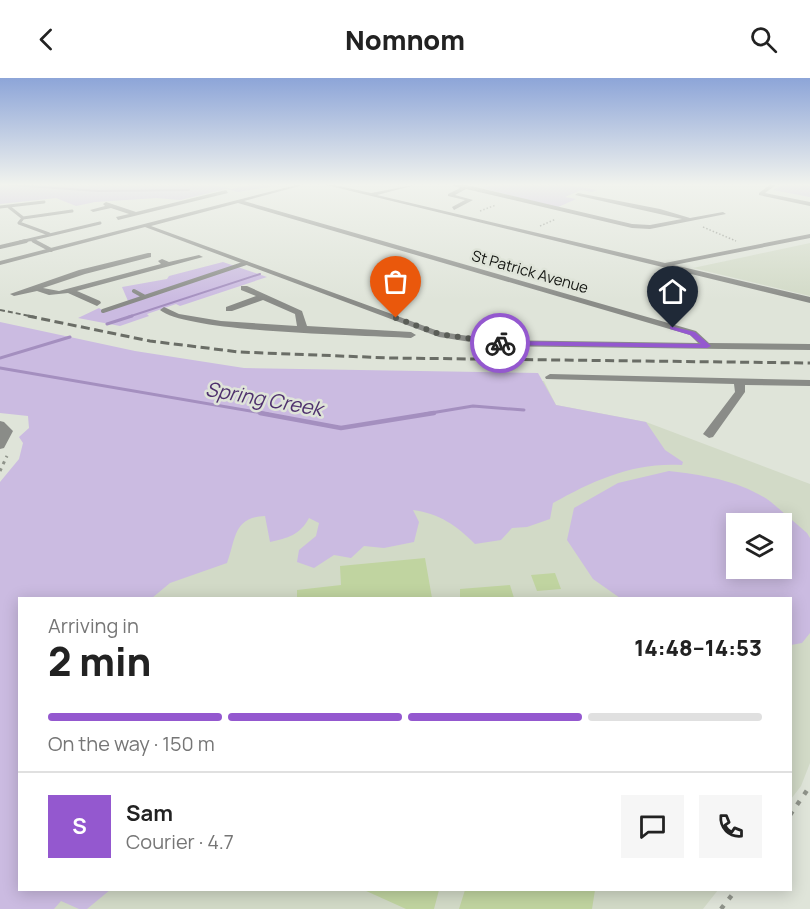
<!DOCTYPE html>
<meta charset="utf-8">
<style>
:root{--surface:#fff;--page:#f6f6f6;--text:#222;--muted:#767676;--line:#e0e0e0;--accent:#9458cf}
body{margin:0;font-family:Manrope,sans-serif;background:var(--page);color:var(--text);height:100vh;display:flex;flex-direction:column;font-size:22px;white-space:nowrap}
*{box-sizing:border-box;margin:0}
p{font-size:20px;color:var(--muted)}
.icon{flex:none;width:33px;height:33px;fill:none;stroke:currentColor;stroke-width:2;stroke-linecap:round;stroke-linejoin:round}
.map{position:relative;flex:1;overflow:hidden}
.sheet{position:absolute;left:18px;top:519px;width:774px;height:294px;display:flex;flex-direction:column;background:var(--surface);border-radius:0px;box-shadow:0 3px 15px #0003}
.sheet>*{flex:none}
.buttons{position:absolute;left:726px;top:435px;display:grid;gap:12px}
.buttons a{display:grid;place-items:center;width:66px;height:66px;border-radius:0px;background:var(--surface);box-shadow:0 3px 15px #0003;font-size:30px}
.pin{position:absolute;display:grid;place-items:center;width:51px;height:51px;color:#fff;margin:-62px -26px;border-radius:50% 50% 50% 0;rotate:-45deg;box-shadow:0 0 6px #0007}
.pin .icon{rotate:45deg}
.courier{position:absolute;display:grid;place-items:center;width:60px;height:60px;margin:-30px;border:4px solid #9458cf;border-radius:50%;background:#fff;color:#222;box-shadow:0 2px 8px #0007}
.overview em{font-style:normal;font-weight:800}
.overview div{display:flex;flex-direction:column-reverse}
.overview{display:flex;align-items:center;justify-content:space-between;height:102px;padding:0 30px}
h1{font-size:39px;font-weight:800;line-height:45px}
.bar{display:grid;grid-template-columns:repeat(4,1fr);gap:9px 6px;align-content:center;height:72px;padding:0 30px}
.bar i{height:8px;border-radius:4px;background:var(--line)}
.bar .on{background:var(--accent)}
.bar p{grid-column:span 4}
.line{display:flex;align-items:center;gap:15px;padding:0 30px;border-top:2px solid var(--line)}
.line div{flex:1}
.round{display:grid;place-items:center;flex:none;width:63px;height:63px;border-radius:0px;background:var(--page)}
header{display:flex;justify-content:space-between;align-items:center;height:78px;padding:0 30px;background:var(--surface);font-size:27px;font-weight:800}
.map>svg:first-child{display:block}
.built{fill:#d2dac7;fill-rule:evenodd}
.green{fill:#cbbbe1;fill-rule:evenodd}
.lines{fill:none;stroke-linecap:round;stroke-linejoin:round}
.stream-far2{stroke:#a48fbf;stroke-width:2}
.stream-far1{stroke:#a48fbf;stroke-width:3}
.stream{stroke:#a48fbf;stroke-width:4.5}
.building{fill:#c0d4a0}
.path-far2{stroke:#8f938a;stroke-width:1.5;stroke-dasharray:1.5 2;stroke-linecap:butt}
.path-far1{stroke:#8f938a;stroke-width:3;stroke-dasharray:3 4.5;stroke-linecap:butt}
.path{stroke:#8f938a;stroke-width:4.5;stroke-dasharray:4.5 8;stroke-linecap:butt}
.lane-far1{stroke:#8a8c88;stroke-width:3}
.lane{stroke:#8a8c88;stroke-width:4}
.street{fill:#8a8c88;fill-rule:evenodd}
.rail-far1{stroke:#6a6d66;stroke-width:2;stroke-dasharray:5 3;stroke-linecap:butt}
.rail{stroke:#6a6d66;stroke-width:3;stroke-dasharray:9 4.5;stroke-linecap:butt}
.route{fill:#9458cf}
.done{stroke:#5a5d57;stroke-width:6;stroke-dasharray:0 10.8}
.labels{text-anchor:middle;stroke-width:5;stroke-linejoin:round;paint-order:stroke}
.far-street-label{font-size:15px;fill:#131511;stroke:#dfe4d9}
.water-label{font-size:20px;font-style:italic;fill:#4f316e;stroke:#dfe4d9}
</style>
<header><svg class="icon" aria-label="back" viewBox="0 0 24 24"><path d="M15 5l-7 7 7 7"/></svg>Nomnom<svg class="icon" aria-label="search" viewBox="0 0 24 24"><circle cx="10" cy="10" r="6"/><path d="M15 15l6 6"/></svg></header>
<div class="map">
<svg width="810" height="831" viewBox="0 0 810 831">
<rect width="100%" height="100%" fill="#dfe4d9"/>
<path class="built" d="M810,165V218L693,190Z
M316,301L544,303L556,327L646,344L810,406V685L801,708L791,721L790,520H146ZM736,446H782V490H736Z
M20,812H718L703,831H0Z"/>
<path class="green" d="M0,106L27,108L43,106H209L232,111L254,106H287L238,114L226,111L180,122L157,120L95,124L76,128L56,120L0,126Z
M495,106H563L597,112L592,114L581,112L565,119L576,121L556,130L483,110Z
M783,106H810V119L773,112Z
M223,184L267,199L180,228L176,226L147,236L149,238L120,248L78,240L99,230L102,232L128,223L122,209L167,201L169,198Z
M0,244L135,273L244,290L538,295L556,327L646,344L665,372L683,384L682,387C634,384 594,402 553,425L550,441L527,449L512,450L501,462L475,466C456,447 440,436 413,432L419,444L414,464L384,470L364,468L351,480L334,477L314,490L297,484L299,472L316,458L319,445L309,440C300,457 288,460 270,464L265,438C233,439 236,461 227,485L170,505L152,520H20V812H110L87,831H79L61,823L54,831H0V404L19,381L23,365L19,359L29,350L28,338L0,335Z
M669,393C704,397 742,403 771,424C783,434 795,445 807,455L810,460V555L802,565L791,567L790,520H620L593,501L567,462L574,430L618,405ZM736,446H782V490H736Z"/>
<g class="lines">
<path class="stream-far2" d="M0,106L98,113L189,112
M128,239L260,196"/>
<path class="stream-far1" d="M107,246L132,238
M0,280L70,259
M0,290L268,336
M425,336L473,328L524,332"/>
<path class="stream" d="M260,335L341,350L434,335"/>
</g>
<path class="building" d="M425,480L432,520H297V512L341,507L340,488Z
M555,495L561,511L537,513L531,497Z
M510,507L514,520H460V511Z
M364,812H439L434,831H406Z
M465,812H595L592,831H459Z"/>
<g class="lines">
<path class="path-far2" d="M480,133L496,127
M540,148L556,141
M703,149L736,163"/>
<path class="path-far1" d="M0,393L7,378"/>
<path class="path" d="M790,737L810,708
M721,831L736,812"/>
<path class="lane-far1" d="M0,129L44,124
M9,129L23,140L19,145L49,156
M23,140L72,133
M32,162L36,164
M20,164L100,145"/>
<path class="lane" d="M34,163L51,172
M0,169L26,163
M134,213L145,219
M103,233L246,185"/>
<path class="street" d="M300,106H307L244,123L696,253L709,265L810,266V272L496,268L439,259L145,149L0,187V183ZM238,125L690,257L698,265L496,262L441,254L151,148Z
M322,106H330L371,115L419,106L377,117L665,185L810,156V160L674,187L810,219V225Z
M448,106L467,107L632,146L650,147L682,141L575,117L578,115L660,131L690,140L723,134L726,136L650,151L632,150L466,111L455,117L473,122L454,132L452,129L465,122L448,118V116L460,110Z
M771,106H777L765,115L810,124V128L759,117V115Z
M226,112L228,115L118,142L116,139L129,136L111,130L93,134L90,132L105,128L103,126L106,124L136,134Z
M148,175H151V179L85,196L43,210L59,213L161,186L158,183L162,181L169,184L199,177L203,179L77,213L100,223L101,225L97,228L68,215L49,217L37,213L14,218L10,216L79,192Z
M241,208H247L302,233L307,248L411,254L416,257L411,260C365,257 188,255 160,232L164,229L179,236L221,243L297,248L295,236L263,222L232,233H226V229L256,218L241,212Z
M550,296L810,302V308L745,307V314L713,359L709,360L703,356L735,314L734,306L546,301L545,299Z
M0,343L4,344L13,353L4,370L0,371Z"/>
<path class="rail-far1" d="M0,232L35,239"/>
<path class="rail" d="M28,238L150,263L239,274L391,280L810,285"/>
</g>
<linearGradient id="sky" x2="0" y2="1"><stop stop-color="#8da5d8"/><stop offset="0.48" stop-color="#f1f3ee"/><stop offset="1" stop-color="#f1f3ee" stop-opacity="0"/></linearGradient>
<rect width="810" height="222" fill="url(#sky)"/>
<path class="route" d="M670,248L695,254L711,268L707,270L500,267L496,265L500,263L701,266L690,257L670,251Z"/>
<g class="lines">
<path class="done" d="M396,240L439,256L500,265"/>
</g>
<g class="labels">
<g class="far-street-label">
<text transform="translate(530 194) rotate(16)" y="5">St Patrick Avenue</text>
</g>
<g class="water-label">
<text transform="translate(264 321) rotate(10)" y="7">Spring Creek</text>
</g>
</g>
</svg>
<div class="buttons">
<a><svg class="icon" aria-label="layers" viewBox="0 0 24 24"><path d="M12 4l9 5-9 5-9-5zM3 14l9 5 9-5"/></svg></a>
</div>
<div class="pin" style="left:396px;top:240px;background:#ea580c"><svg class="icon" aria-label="bag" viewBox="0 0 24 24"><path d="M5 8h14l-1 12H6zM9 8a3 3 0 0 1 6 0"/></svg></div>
<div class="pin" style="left:673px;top:250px;background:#1f2937"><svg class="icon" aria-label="home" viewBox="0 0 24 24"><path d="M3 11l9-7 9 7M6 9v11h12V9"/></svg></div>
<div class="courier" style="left:500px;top:265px"><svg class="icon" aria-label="bike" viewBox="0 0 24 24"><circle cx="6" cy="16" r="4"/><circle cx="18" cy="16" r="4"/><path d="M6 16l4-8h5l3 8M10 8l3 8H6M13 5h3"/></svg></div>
<section class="sheet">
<div class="overview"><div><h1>2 min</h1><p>Arriving in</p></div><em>14:48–14:53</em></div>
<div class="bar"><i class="on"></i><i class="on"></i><i class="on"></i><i></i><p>On the way · 150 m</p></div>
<div class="line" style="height:108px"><b class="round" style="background:var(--accent);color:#fff">S</b><div><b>Sam</b><p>Courier · 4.7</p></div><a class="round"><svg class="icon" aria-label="chat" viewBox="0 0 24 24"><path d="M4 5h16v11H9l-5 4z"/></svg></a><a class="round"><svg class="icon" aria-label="phone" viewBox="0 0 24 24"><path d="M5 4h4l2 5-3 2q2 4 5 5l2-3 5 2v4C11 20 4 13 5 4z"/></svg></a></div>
</section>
</div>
